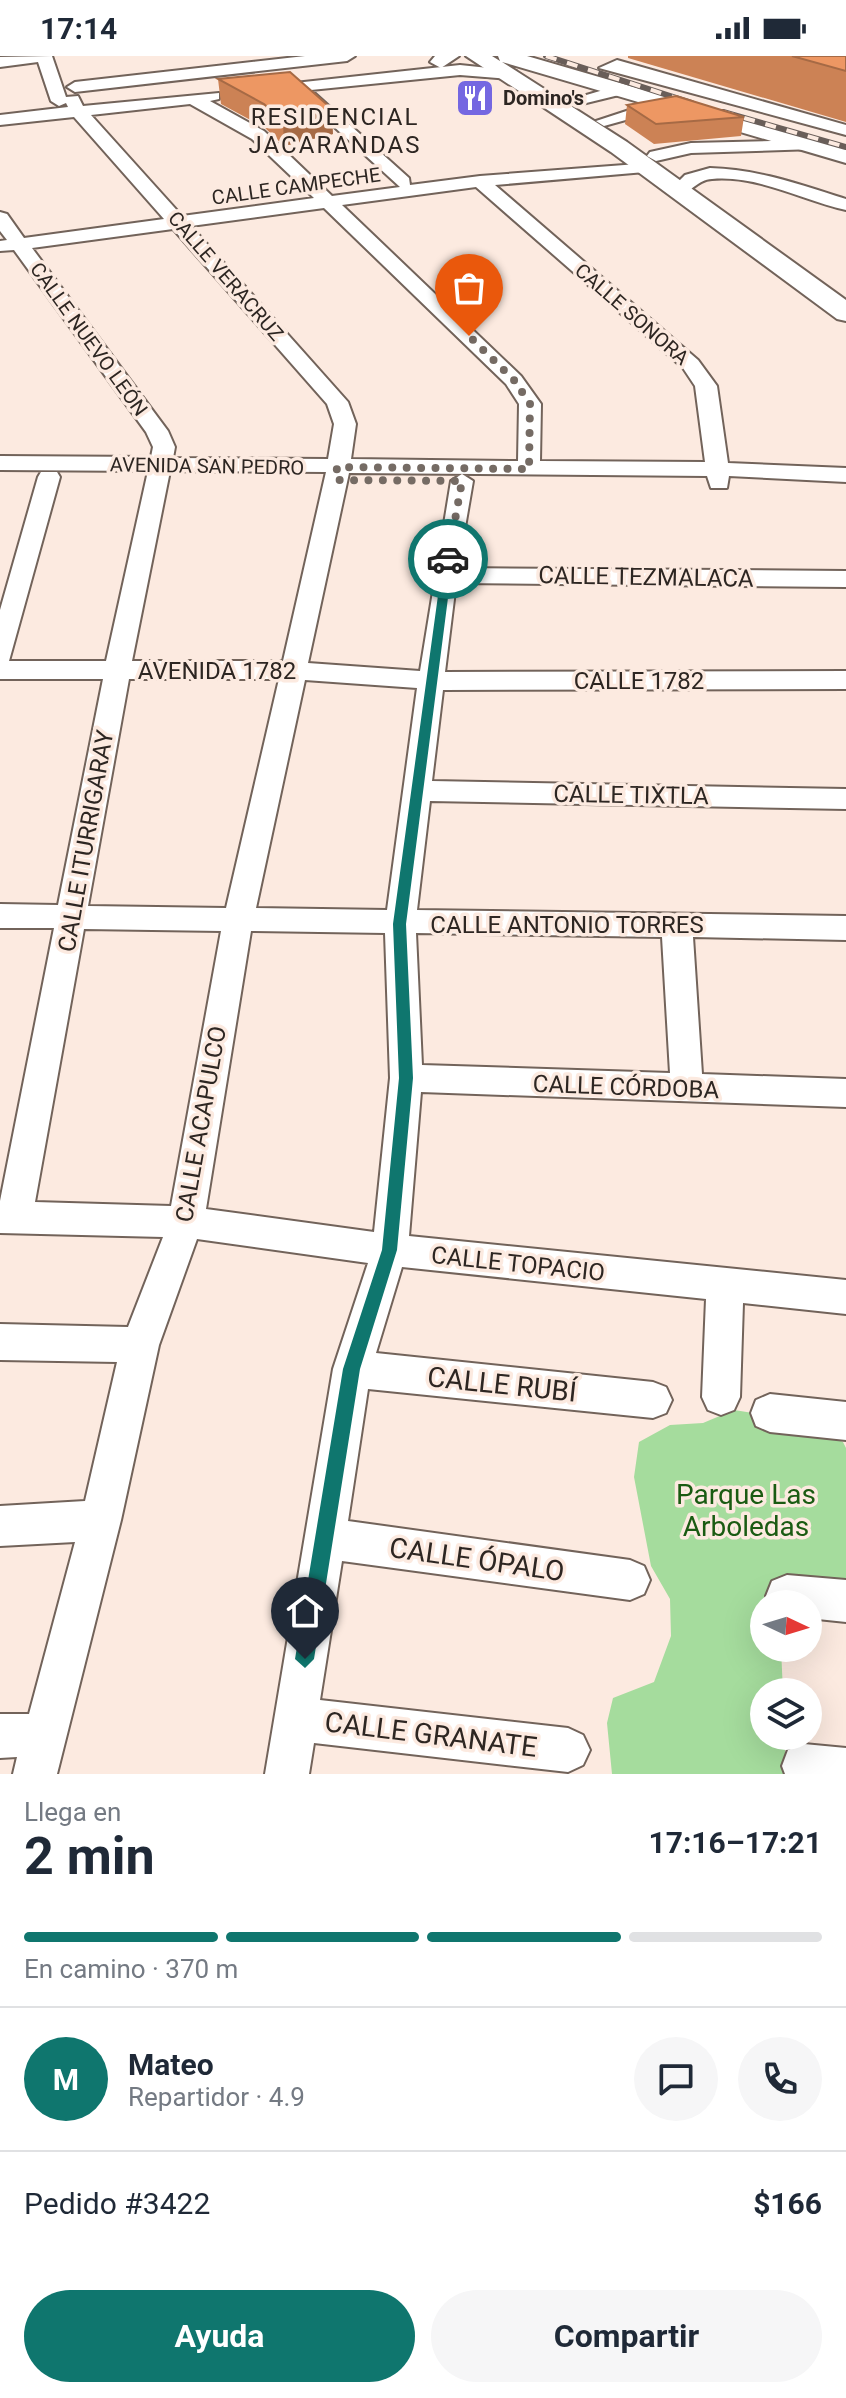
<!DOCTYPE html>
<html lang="es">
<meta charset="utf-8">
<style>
:root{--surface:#fff;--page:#f6f6f7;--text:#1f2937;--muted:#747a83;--line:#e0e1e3;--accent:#0f766e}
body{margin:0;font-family:Roboto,sans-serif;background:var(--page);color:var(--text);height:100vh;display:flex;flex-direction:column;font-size:30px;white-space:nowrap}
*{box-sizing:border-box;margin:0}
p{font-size:26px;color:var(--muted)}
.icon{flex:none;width:44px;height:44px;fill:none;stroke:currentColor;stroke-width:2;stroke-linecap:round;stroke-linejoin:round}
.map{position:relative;height:1718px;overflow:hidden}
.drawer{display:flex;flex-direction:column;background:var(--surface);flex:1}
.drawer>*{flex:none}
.needle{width:52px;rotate:94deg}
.buttons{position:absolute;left:750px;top:1534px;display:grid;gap:16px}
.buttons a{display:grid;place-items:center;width:72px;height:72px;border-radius:50%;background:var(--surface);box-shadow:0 8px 32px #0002;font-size:40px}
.pin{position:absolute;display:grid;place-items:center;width:68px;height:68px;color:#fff;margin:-82px -34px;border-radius:50% 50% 50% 0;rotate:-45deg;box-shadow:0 0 8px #0007}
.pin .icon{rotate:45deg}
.courier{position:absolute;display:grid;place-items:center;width:80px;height:80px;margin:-40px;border:6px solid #0f766e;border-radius:50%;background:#fff;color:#222;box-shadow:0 2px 10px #0007}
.summary em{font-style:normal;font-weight:700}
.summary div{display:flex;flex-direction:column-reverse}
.summary{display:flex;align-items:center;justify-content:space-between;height:136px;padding:0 24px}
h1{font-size:52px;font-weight:700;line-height:60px}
.bar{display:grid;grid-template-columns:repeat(4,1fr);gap:12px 8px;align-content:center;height:96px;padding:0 24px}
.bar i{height:10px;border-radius:6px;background:var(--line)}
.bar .on{background:var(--accent)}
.bar p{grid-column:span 4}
.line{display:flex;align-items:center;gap:20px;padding:0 24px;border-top:2px solid var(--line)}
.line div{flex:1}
.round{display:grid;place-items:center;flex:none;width:84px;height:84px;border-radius:42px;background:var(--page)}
.primary-button{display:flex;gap:16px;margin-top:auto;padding:16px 24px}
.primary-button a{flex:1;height:92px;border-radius:48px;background:var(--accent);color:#fff;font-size:32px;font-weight:700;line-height:92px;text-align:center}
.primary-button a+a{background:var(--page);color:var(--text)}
.status{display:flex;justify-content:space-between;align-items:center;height:56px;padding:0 40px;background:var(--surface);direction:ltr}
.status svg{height:22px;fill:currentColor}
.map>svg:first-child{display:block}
.green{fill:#a5dc9d}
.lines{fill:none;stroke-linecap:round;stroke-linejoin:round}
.minor-casing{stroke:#72635a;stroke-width:4}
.major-casing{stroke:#72635a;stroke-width:4}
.minor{fill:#fff;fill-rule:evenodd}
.major{fill:#fff;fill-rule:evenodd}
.rail-casing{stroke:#695e59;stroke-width:6}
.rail{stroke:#fceae0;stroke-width:4;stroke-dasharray:11;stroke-linecap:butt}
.wall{fill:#cc8255}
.shaded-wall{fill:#a66a45}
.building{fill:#ed9763;stroke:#a66a45;stroke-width:2}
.route{fill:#0f766e}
.done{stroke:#756b64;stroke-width:8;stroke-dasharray:0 14.4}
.labels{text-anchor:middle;stroke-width:7;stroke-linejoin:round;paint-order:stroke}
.far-poi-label{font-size:20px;font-weight:bold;fill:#2d2622;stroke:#fceae0;text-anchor:start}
.far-street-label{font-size:20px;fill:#2d2622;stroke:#fceae0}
.far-quarter-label{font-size:24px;letter-spacing:2px;fill:#2d2622;stroke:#fceae0}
.street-label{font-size:24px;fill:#2d2622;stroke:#fceae0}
.near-street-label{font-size:28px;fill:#2d2622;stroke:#fceae0}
.near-park-label{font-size:28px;fill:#1a5b12;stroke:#fceae0}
</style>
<div class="status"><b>17:14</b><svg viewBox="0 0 49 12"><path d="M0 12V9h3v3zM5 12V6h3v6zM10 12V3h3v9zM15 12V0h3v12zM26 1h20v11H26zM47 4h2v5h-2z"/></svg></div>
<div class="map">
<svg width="846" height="1718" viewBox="0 0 846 1718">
<rect width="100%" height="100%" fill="#fceae0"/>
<path class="green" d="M734,1354L798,1364L843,1386L846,1392V1550L808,1563V1548H764V1592H781L783,1636H764V1680H785V1718H612L607,1667L613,1642L654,1626L671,1580L670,1543L651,1510L634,1421L639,1386L670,1369L703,1367Z"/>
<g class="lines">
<g class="minor-casing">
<path id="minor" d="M52,0L66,41L78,40L83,50L219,37V43L210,45L264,75L332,140L400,131L296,36L258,37V31L460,9L516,15V21L510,23L460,19L311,34L409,122L410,129L480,120L651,107L654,111L645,116L495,129L698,304L717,330L728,407L846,412V426L729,420L727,432H711L707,420L349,417L308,607L420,615L451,425L462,418L473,425L458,512L846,515V531L456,527L445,616L846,615V633L443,634L432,725L846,733V753L430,745L417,854L846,860V884L693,881L702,1018L846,1023V1051L421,1036L409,1180L846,1224V1258L743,1247L740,1341L734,1354L721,1359L708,1354L702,1341L706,1243L402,1211L376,1297L653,1326L666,1331L672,1344L666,1357L653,1362L368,1333L348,1465L630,1504L644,1510L650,1524L644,1538L630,1544L342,1505L320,1644L568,1672L583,1679L590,1694L583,1709L568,1716L314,1687L309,1718H265L333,1313L368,1207L197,1183L159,1289L121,1464L57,1718H13L17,1701L0,1702V1658H29L75,1486L0,1490V1450L85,1445L117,1306L0,1304V1268L128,1271L163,1181L0,1177V1145L54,872H0V848L58,849L103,623H0V554L38,421L41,416H57L60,421L9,605H106L148,415L0,414V400L151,401L153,391L146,376L14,194L0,195V185L7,184L0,175V156L7,158L24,182L164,163L74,61L0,69V59L68,51L66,47L59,50L51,45L38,6L0,11V1ZM190,48L252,83L314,142L182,160L91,59ZM476,131L683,312L695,330L705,406L540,405L541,348L521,320L342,149ZM324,152L506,328L519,348L518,405L351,403L356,368L348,346L191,170ZM173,173L327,348L334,368L328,403L173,402L175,391L168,375L32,192ZM170,415L326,416L283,605H132ZM129,623H279L226,852L88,850ZM305,624L417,632L387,854L256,852ZM84,873L221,875L171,1150L35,1146ZM251,875L385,877L390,1022L374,1176L206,1153ZM416,877L662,881L670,1017L422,1009Z
M305,0H355L347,5L75,36L67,31L75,26Z
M617,4L846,69V79L599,12Z
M617,30L625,35L623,38L574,50L566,45Z
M663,43L671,48L669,52L604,70L596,65Z
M809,84L818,89L815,93L691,97L656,105L647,100L650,96L691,87Z
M710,112C758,113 801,129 846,143V154C802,144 758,119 712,123C697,124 692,136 679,139L670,134L685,119Z
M770,1338L846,1346V1384L770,1376L756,1370L751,1357L756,1344Z
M787,1519L846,1524V1566L808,1562V1548H770L766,1540L772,1525Z
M804,1688L846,1692V1718H785L782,1710L788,1694Z"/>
</g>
<g class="major-casing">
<path id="major" d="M459,0L441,12L430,6L435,0Z
M466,0H492L500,5L498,0H527L846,93V107L502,6L627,86L846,244V265L837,263L611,96Z"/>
</g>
<use href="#minor" class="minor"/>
<use href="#major" class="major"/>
<g class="rail-casing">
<path id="rail" d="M546,0L692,47
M723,56L846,91"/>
</g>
<use href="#rail" class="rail"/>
</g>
<path class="wall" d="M628,0H846V66L628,2Z
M218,23L333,78L284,90L265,72L221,48Z
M627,49L744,61L741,80L654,88L625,68Z"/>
<path class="shaded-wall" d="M332,53L333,78L284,90L283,65Z"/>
<path class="building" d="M792,0H846V15Z
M290,16L332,53L283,65L264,48L218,23Z
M676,40L744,61L656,68L627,49Z"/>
<path class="route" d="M448,500L453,503L406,868L413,1022L397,1194L360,1313L314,1603L305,1612L295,1603L343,1313L382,1194L399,1022L393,868L443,503Z"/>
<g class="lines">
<path class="done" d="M448,503L462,425L336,424L337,411L529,413L530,348L514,324L469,280"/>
</g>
<defs>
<g id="restaurant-square" transform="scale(2)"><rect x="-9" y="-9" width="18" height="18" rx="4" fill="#7467e1" stroke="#fceae0"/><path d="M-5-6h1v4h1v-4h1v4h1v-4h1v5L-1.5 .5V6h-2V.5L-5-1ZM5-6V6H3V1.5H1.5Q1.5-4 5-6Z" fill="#fff"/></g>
</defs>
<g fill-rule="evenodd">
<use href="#restaurant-square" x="475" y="42"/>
</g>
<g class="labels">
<g class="far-poi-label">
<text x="503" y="49">Domino's</text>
</g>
<g class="far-street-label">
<text transform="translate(296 130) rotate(-8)" y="7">CALLE CAMPECHE</text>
<text transform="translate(226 220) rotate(49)" y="7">CALLE VERACRUZ</text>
<text transform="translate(632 258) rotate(41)" y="7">CALLE SONORA</text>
<text transform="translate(89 283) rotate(54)" y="7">CALLE NUEVO LEÓN</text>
<text transform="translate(207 410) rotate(1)" y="7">AVENIDA SAN PEDRO</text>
</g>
<g class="far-quarter-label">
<text x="335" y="69">RESIDENCIAL<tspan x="335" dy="28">JACARANDAS</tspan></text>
</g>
<g class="street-label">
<text transform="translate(646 521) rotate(1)" y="8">CALLE TEZMALACA</text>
<text x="217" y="623">AVENIDA 1782</text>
<text x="639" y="633">CALLE 1782</text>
<text transform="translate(631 739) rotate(1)" y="8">CALLE TIXTLA</text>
<text transform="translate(86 785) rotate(-80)" y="8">CALLE ITURRIGARAY</text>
<text x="567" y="877">CALLE ANTONIO TORRES</text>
<text transform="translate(626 1031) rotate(2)" y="8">CALLE CÓRDOBA</text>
<text transform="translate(201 1068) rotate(-80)" y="8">CALLE ACAPULCO</text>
<text transform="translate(518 1208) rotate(6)" y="8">CALLE TOPACIO</text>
</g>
<g class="near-street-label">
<text transform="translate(502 1328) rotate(6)" y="10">CALLE RUBÍ</text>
<text transform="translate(477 1503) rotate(8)" y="10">CALLE ÓPALO</text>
<text transform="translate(431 1678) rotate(7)" y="10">CALLE GRANATE</text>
</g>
<g class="near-park-label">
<text x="746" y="1448">Parque Las<tspan x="746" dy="32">Arboledas</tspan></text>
</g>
</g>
</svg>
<div class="buttons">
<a><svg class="needle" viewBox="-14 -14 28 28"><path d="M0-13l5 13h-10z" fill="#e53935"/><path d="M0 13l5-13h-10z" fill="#747a83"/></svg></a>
<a><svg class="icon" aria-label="layers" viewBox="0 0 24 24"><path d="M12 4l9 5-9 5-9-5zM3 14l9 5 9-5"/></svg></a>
</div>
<div class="pin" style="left:469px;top:280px;background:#ea580c"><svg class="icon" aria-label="bag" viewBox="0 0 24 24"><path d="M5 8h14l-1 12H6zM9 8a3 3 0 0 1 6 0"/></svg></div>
<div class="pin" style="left:305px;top:1603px;background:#1f2937"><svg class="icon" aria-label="home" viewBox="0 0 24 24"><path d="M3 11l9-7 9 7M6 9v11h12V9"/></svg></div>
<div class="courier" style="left:448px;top:503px"><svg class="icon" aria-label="car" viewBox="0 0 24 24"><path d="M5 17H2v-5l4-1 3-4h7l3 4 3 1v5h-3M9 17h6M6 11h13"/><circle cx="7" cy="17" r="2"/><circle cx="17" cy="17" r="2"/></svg></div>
</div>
<section class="drawer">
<div class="summary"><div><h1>2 min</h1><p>Llega en</p></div><em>17:16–17:21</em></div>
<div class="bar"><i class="on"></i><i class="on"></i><i class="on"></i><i></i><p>En camino · 370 m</p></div>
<div class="line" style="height:144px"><b class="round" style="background:var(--accent);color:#fff">M</b><div><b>Mateo</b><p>Repartidor · 4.9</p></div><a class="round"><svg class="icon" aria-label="chat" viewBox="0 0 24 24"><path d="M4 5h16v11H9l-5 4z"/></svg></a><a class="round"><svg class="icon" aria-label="phone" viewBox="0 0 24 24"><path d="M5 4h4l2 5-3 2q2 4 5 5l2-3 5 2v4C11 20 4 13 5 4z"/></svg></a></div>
<div class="line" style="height:104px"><div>Pedido #3422</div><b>$166</b></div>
<div class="primary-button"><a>Ayuda</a><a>Compartir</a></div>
</section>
